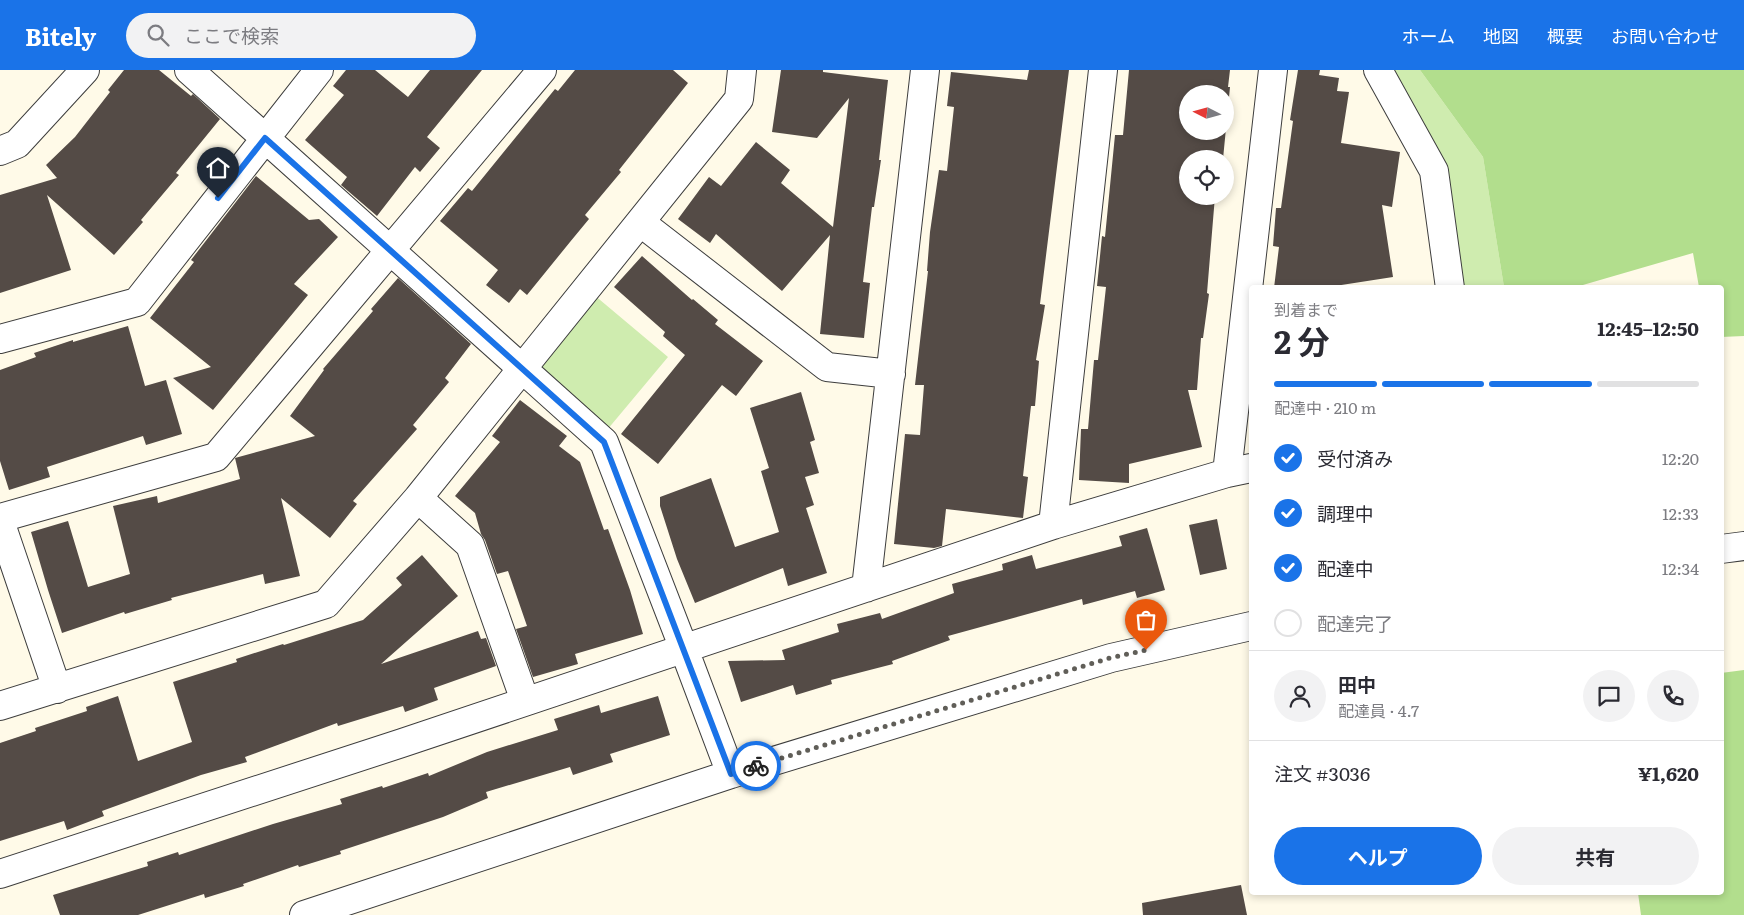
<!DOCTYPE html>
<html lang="ja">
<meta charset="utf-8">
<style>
:root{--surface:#fff;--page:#f2f2f3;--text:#2b2b33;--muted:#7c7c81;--line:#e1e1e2;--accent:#1a73e8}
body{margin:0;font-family:Literata,"Noto Sans JP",serif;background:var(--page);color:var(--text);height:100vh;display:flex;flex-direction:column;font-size:19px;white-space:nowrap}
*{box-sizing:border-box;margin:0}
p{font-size:16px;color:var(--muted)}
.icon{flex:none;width:28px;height:28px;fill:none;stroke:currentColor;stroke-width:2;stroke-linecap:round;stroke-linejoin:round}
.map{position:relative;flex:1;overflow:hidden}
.panel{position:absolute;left:1249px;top:215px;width:475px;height:610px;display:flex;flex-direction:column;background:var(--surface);border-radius:5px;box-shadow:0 2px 8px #0003}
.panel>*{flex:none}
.needle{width:32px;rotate:276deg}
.buttons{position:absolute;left:1179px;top:15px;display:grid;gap:10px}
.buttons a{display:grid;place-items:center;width:55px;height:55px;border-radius:50%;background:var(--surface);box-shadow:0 2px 8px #0003;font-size:25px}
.pin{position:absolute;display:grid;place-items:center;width:42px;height:42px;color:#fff;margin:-51px -21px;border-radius:50% 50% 50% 0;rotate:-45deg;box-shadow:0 0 5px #0007}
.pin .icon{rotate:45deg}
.courier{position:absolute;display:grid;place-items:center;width:50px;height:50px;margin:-25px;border:4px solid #1a73e8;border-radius:50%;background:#fff;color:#222;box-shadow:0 1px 6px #0007}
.headline em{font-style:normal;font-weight:700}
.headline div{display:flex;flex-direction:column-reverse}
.headline{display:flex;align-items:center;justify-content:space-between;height:85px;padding:0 25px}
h1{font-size:32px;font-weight:700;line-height:38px}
.bar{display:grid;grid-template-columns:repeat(4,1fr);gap:8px 5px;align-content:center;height:60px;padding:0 25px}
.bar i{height:6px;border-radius:4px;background:var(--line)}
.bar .on{background:var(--accent)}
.bar p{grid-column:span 4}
.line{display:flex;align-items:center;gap:12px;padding:0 25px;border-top:1px solid var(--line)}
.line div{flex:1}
.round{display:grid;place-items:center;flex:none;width:52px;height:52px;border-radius:26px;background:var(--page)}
ol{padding:0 25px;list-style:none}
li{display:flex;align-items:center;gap:15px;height:55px}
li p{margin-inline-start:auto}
li .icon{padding:5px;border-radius:50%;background:var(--accent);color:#fff;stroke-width:4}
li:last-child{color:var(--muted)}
li i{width:28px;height:28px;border:2px solid var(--line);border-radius:50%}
.button{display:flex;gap:10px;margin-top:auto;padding:10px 25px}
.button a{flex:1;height:58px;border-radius:30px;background:var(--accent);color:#fff;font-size:20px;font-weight:700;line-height:58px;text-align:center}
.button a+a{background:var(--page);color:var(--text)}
header{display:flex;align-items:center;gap:30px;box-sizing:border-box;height:70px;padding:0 25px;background:var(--accent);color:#fff}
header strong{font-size:24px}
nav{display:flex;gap:28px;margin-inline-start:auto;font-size:18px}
.search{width:350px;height:45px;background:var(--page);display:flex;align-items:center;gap:12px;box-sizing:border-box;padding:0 18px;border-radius:28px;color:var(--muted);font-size:19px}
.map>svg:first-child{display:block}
.green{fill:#cfecaf}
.forest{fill:#b2de8d}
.building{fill:#544b46;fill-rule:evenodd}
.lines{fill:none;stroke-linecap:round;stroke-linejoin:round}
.minor-casing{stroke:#3d3d3d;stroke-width:30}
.minor{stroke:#fff;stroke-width:28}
.done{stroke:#605e58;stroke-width:5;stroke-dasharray:0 9}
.route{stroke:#1a73e8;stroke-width:6}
</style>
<header>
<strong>Bitely</strong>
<div class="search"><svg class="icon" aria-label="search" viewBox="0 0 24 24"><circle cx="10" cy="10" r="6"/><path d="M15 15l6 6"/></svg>ここで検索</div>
<nav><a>ホーム</a><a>地図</a><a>概要</a><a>お問い合わせ</a></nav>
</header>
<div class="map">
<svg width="1744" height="845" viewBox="0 0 1744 845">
<rect width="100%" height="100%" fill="#fffae8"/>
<path class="green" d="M1385,0H1420L1483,87L1504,217H1456L1441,98Z
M587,219L668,287L607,360L522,300Z"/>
<path class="forest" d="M1420,0H1744V266L1721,267V218L1699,217L1693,183L1576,217H1504L1483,87Z
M1744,600V845H1641L1638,823L1721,822V603Z"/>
<path class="building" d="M124,0H159L191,26L193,24L220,49L176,103L179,105L141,150L143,152L114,185L47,125L71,200L0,223V125L57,108L46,95L75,67L110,22L108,20Z
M346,0H375L408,27L430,0H482L427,67L440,78L420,102L415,97L377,146L341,115L347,107L305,70L344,25L333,16Z
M575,0H673L688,13L619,100L621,102L585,145L589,149L570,172L527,225L520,219L509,233L486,215L498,200L440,151L468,118L472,121L555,19L558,21Z
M781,0H823V2L888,10L879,90H881L874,137H872L863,212L870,213L864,268L820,264L830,165L782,221L716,164L710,173L678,149L709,107L721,116L756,72L790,100L781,113L833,157L849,28L817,68L772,62Z
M1029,0H1069L1040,234L1045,235L1036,290L1039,291L1035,336H1031L1023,406L1028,407L1023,448L946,439L942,476L934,478L894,474L905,364L920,365L924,315H915L928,201H927L930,162L939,100L947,101L954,37L947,36L951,2L1027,10Z
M1129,0H1230L1228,17H1230L1223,89H1188V126H1215L1207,223L1209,224L1203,268H1201L1197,320H1188L1202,377L1129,394V413L1079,410L1081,359H1088L1094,290H1098L1106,217L1097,216L1102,166L1105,167L1115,65H1123ZM1188,24H1225V61H1188Z
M1298,0H1320L1319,5L1339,8L1337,21L1349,22L1341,73L1400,82L1392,137L1382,135L1393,207L1322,218H1274L1279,177L1273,176L1276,138H1281L1293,51L1290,50Z
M256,106L309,150L319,149L338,167L294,214L308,225L213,340L173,308L211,297L150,248L194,192L191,190Z
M642,186L692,230L693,229L718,250L715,254L763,291L736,326L722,315L658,394L621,364L685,285L663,266L665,262L614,217Z
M398,208L471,274L445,308L449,312L413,355L417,359L353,431L357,434L330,468L281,428L300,506L265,514L263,504L171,528L172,530L125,544L124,542L62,563L48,520L31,462L68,451L88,517L130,504L113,436L157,426L158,433L240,409L235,388L315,366L290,346L324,300L323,299L373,241L371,239Z
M128,256L145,316L166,310L182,364L146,375L143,366L47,397L50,407L9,420L0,391V300L36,287L34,283L73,270V272Z
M801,322L815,370L810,372L819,403L805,407L814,435L806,438L827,503L788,516L783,498L695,533L677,489L660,436V427L711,408L735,477L779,462L761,401L769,398L750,338Z
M520,330L567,366L559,376L580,392L604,460L608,459L630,520L643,564L575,584L578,594L533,607L516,559L527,556L508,501L497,504L485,470L481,464L475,443L455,426L500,372L492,366Z
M1217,449L1227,499L1200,505L1189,455Z
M1147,458L1165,520L1137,528L1135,521L1083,535L1082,529L948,566L950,570L892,591L893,594L831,610L832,614L796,625L793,615L741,632L728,591L785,590L782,580L839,562L837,554L880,543L882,549L954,523L952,514L1003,500L1002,494L1032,485L1036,499L1122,476L1119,466Z
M422,485L458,526L381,594L478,561L481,569L486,568L496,596L434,618L438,630L405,642L403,636L338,656L337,653L245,687L247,692L201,705L102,741L104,746L67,760L64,751L0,771V673L36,661L35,658L87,641L86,637L118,626L138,691L192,672L173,612L237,592L236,589L283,574L284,575L363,550L402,515L396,508Z
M658,626L670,665L610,684L613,692L573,705L570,697L486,722L488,728L443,747L340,781L341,784L299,797L298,795L243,814L244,816L205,828L204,824L138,845H60L53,825L148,796L147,792L178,782L179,785L273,754L342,734L340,729L382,716L383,718L428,703L429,706L487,682L558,660L554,649L599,635L601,643Z
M1241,815L1247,845H1143L1142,833Z"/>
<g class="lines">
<g class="minor-casing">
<path id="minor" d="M189,0L604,372L684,579L731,704
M1378,0L1434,101L1450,218
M0,81L17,74L85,0
M640,152L827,297L891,304
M0,269L137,232L319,0
M1227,403L1273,0
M418,428L470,475L525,631
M0,448L216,387L542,0
M0,451L57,619
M1053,455L1103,0
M1721,479L1744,476
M866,518L925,0
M0,636L326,534L418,428L739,29L742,0
M0,804L402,673L1053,455L1227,403L1251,398
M304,845L731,704L1111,588L1251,556"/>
</g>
<use href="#minor" class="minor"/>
</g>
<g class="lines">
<path class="done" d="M756,696L1110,588L1146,580"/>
<path class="route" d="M218,128L265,68L604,372L731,704L756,696"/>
</g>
</svg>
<div class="buttons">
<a><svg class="needle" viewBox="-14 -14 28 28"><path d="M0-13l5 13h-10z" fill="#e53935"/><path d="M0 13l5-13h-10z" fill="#7c7c81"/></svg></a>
<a><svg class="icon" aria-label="locate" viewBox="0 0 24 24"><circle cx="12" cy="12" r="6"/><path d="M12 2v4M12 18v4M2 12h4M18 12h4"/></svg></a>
</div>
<div class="pin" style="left:1146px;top:580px;background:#ea580c"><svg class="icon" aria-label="bag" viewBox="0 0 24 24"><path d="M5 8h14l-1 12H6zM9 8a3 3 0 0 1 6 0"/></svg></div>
<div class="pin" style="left:218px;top:128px;background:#1f2937"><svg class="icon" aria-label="home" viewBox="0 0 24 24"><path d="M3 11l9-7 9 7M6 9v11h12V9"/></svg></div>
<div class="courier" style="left:756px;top:696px"><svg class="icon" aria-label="bike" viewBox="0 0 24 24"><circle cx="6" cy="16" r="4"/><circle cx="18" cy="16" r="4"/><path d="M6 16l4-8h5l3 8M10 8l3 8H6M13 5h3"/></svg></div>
<section class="panel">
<div class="headline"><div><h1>2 分</h1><p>到着まで</p></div><em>12:45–12:50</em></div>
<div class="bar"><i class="on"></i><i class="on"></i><i class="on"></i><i></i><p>配達中 · 210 m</p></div>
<ol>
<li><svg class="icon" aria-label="check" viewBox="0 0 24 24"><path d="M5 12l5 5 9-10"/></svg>受付済み<p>12:20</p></li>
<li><svg class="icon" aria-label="check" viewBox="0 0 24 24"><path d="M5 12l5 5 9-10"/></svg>調理中<p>12:33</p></li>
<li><svg class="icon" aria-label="check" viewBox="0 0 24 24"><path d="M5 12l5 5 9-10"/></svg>配達中<p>12:34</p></li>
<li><i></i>配達完了</li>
</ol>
<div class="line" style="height:90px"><a class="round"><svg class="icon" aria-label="person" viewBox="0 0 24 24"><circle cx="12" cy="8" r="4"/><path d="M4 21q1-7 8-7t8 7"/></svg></a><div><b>田中</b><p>配達員 · 4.7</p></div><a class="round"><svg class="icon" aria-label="chat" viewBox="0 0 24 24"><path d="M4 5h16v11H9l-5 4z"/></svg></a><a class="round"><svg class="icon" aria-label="phone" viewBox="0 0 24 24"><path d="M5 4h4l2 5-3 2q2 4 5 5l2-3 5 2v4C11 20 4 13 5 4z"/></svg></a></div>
<div class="line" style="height:65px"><div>注文 #3036</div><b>¥1,620</b></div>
<div class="button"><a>ヘルプ</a><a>共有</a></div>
</section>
</div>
